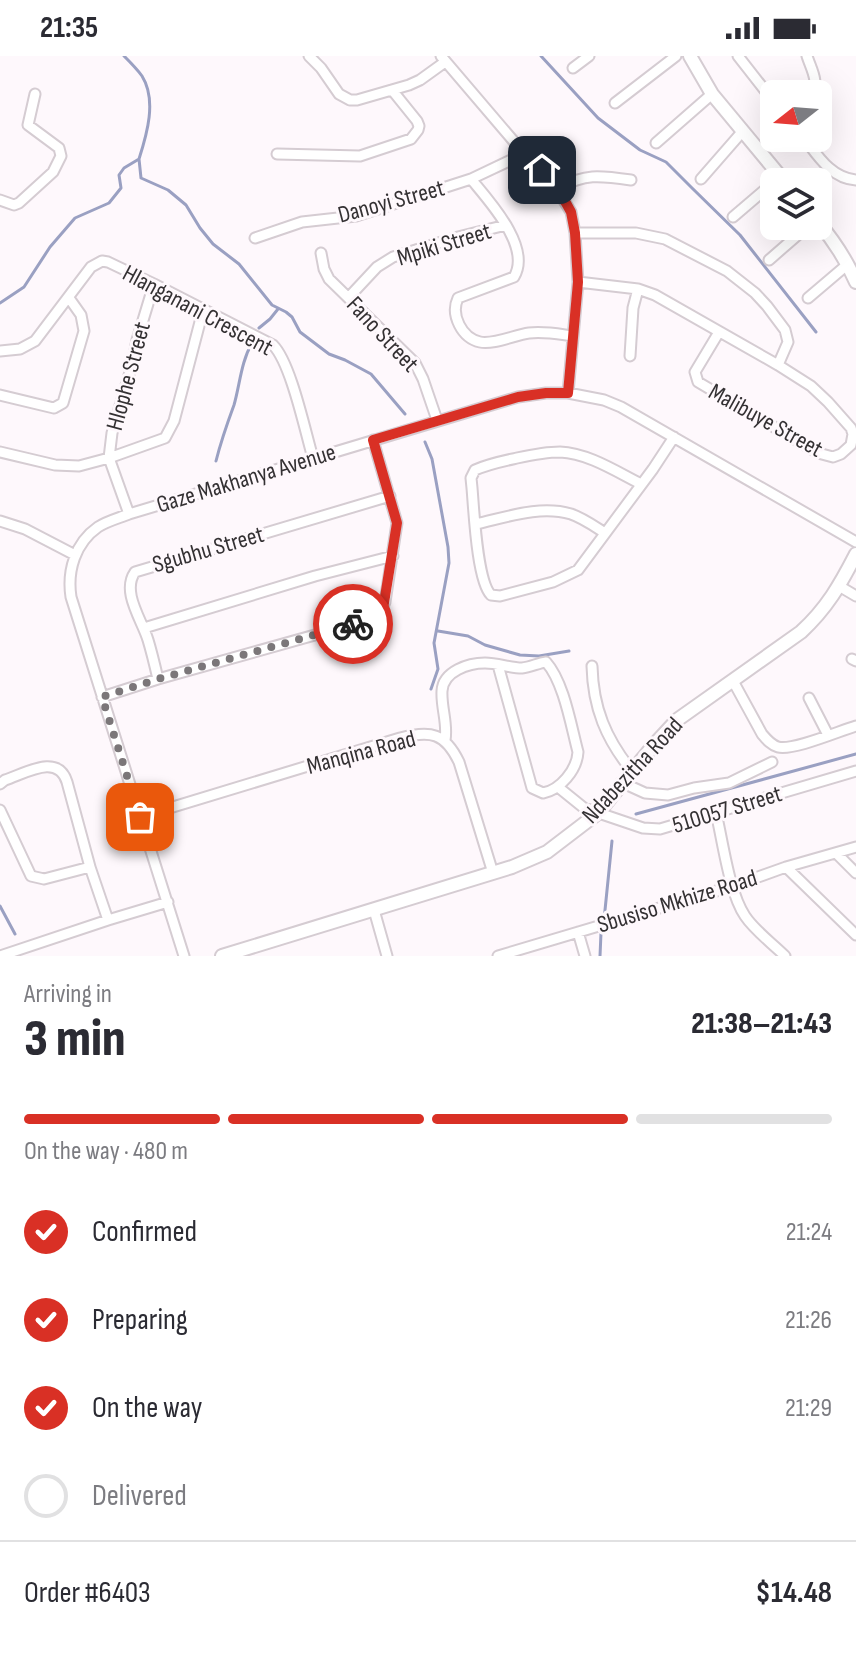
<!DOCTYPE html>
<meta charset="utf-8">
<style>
:root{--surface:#fff;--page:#f2f2f3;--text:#2b2b33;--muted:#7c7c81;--line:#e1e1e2;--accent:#d93025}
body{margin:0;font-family:"Sofia Sans Condensed",sans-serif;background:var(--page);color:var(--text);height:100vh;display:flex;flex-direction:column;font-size:30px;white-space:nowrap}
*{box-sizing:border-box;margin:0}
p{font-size:26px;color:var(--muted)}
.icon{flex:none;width:44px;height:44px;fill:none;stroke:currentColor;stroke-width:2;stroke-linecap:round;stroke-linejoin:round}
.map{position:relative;height:900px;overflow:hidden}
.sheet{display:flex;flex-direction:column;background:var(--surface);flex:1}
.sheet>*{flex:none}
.needle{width:52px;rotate:253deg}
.controls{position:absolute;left:760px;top:24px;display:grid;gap:16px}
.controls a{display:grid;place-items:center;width:72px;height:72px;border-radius:12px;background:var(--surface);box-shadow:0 8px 32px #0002;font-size:40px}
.pin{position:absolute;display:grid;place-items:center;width:68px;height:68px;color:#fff;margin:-34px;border-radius:16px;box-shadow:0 4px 12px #0006}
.courier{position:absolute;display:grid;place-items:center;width:80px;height:80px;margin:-40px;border:6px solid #d93025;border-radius:50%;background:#fff;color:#222;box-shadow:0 2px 10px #0007}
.headline em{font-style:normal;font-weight:800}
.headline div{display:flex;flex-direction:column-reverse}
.headline{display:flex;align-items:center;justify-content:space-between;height:136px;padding:0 24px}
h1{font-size:52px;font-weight:800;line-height:60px}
.bar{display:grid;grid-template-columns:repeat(4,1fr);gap:12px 8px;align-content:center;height:96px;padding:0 24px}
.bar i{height:10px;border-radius:6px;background:var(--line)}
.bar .current{background:var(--accent)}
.bar p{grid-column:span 4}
.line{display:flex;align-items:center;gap:20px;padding:0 24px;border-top:2px solid var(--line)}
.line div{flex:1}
ol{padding:0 24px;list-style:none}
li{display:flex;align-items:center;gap:24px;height:88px}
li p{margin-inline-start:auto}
li .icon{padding:8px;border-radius:50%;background:var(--accent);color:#fff;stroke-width:4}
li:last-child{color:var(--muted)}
li i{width:44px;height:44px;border:4px solid var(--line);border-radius:50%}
.status{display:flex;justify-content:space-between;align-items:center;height:56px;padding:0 40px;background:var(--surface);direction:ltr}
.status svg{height:22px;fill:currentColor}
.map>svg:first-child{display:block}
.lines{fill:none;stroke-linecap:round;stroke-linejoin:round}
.stream{stroke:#9aa0c2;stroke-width:3}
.minor-casing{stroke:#d5ccd2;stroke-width:13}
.tertiary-casing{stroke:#d5ccd2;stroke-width:16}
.minor{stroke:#fff;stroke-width:9}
.tertiary{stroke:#fff;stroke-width:12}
.done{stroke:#7b7779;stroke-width:8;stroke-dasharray:0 14.4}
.route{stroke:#d93025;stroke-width:10}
.labels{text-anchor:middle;stroke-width:6;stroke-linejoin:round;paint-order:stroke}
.street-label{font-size:24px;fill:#343133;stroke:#fef8fc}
</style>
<div class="status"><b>21:35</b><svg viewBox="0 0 49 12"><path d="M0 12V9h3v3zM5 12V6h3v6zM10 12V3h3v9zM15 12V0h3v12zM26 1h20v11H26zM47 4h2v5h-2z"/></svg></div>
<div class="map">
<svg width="856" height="900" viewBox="0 0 856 900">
<rect width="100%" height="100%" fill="#fef8fc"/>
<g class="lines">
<path class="stream" d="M541,0L598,62L640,94L666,106L692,132L740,179L816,276
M139,103L141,122L168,134L186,149L200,172L213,188L239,208L272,249L286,256L292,261L300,276L329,298L345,304L371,318L405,358
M0,247L24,231L50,191L75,162L109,147L121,132L119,119L124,112L139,103C147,78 157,44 142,20C137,13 130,6 124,0
M259,272L270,263L278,253
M425,386L432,403L448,491L449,507L434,587L438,613L431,633
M216,405C221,385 227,368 234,349C240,328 241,306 252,287
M438,575L468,580L485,589L520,599L539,600L569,595
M636,758L856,698
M0,850L15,878
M604,864L612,785
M600,900L601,877"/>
<g class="minor-casing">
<path id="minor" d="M309,0L321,12L339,38L350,44H357L409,29L420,24L445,6
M441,0L522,95L542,114L563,143L571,156L575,177L578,226L568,337
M738,0L774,46
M807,0C811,13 820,26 811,38
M573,12L589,0
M615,47L676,0
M804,82C818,100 831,122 856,124
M656,87L712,38
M277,98L360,100L411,83L418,74L419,70L417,65L392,34
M471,123C489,145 532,191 514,221L458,242C450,259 462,282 480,286C493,289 515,279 529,277C544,275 558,278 573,280
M701,123L742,76
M556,132C587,118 597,119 631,124
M0,144L14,149L19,147L53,116L61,100L59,92L28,69L35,38
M733,161L774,126
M575,177H636L665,183L727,215L755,237L767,250L785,274L788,286L778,309
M255,182L302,166L356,160L471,123L513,103L522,95
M321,197L324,213L329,223L415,307L423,323L437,364
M769,204L808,170
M578,226L638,233L655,239L778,309L811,330L828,346L851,372L853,378L851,389L841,398L833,401L818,397L698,326L695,316L719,276
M349,241L377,211L393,201L458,181L506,169
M808,242L848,208
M0,295L20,293L35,285L91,211L102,205L108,206L154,228L273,289C291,307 305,375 313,402
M630,300L633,252L638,233
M0,339L54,352L63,347L84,275L81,259L69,242
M0,396L55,409L79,410L109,402L165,382L174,365L200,266L205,255
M641,428C617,416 588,397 560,396C546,396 531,399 517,402C503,405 488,408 475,414L471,422L472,432C474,455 477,525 491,539L500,540L553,526L578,514L653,413L674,381
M129,458L109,402L112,377L132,309L137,284L154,228
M0,465L25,473L75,499
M476,468C507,461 540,449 571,458C583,462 594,470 605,477
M839,530L856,540
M144,572L315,520L393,500
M852,603L856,605
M592,610C593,652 606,683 632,715
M158,623C155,610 152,597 148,584C142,564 121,536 135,516L390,440
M733,625L762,678C767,684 771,689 778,691C793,695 839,675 856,670
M102,641L158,623L372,563L380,557L385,546L397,467L373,384
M809,642L828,679
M445,684C448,667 441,652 442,635C443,615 469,607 485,607C498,607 510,612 522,612C531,611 538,607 546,606C564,626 571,670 578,696C577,714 560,734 543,737L532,732L498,609
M623,727L645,737L668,739L694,732L729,727L772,706
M0,728L5,724C26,717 58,697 67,726L90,811L108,864
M558,731L584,752L643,772L660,773L856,715
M0,754L31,820L44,823L90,811
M716,757C723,786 729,836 745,860C755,875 772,887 785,900
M140,761L400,682C431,674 445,677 459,706L493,817
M836,797L856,817
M786,811L856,879
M374,854L387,900
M578,876L585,900
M0,900L108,864L168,846
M184,900L71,541C67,515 75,487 98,471C107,465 119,462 129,458L518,341L546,337H568L604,344L621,351L856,486
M498,900L733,830L786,811L856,791"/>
</g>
<g class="tertiary-casing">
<path id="tertiary" d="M690,0L712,38L785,126
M818,166C834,185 846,203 856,226
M222,900L512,811L547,796L598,757L653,690L677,664L801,576C827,552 840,529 856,498"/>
</g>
<use href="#minor" class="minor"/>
<use href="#tertiary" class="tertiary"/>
</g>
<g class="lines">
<path class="done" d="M140,761L102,641L158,623L353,568"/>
<path class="route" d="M353,568L376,561L383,553L397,467L373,384L518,341L546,337H568L578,226L575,177L571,156L566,147L542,114"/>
</g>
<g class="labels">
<g class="street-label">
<text transform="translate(391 145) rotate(-15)" y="8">Danoyi Street</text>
<text transform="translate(444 188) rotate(-17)" y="8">Mpiki Street</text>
<text transform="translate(198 254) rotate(28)" y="8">Hlanganani Crescent</text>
<text transform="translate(383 278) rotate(47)" y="8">Fano Street</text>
<text transform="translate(128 320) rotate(-75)" y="8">Hlophe Street</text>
<text transform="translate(766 364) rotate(29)" y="8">Malibuye Street</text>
<text transform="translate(246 422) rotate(-17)" y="8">Gaze Makhanya Avenue</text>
<text transform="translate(208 493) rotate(-16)" y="8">Sgubhu Street</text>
<text transform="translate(361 696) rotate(-15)" y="8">Manqina Road</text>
<text transform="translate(632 714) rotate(-47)" y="8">Ndabezitha Road</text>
<text transform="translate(727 753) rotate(-17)" y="8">510057 Street</text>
<text transform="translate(677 845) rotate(-17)" y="8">Sbusiso Mkhize Road</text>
</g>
</g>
</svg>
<div class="controls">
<a><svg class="needle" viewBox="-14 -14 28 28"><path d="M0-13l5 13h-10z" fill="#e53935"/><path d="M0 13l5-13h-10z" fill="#7c7c81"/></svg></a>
<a><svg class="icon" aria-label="layers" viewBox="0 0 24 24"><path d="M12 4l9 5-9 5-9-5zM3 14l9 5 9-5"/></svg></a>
</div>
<div class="pin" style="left:140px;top:761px;background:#ea580c"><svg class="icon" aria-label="bag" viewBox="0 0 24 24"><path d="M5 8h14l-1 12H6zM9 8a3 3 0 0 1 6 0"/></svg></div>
<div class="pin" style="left:542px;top:114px;background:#1f2937"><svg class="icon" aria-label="home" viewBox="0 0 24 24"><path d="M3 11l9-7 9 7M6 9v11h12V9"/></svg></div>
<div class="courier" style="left:353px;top:568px"><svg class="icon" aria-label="bike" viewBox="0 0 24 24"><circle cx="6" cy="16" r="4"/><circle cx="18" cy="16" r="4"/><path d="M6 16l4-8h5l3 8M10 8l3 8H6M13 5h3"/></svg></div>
</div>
<section class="sheet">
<div class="headline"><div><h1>3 min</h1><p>Arriving in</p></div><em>21:38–21:43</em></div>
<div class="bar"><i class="current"></i><i class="current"></i><i class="current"></i><i></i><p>On the way · 480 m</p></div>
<ol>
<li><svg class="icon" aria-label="check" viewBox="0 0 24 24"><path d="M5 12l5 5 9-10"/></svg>Confirmed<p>21:24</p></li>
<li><svg class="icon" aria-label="check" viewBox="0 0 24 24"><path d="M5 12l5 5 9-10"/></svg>Preparing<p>21:26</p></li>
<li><svg class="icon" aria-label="check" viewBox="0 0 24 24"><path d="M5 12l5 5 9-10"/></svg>On the way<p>21:29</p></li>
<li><i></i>Delivered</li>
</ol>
<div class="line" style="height:104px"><div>Order #6403</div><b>$14.48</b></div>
</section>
